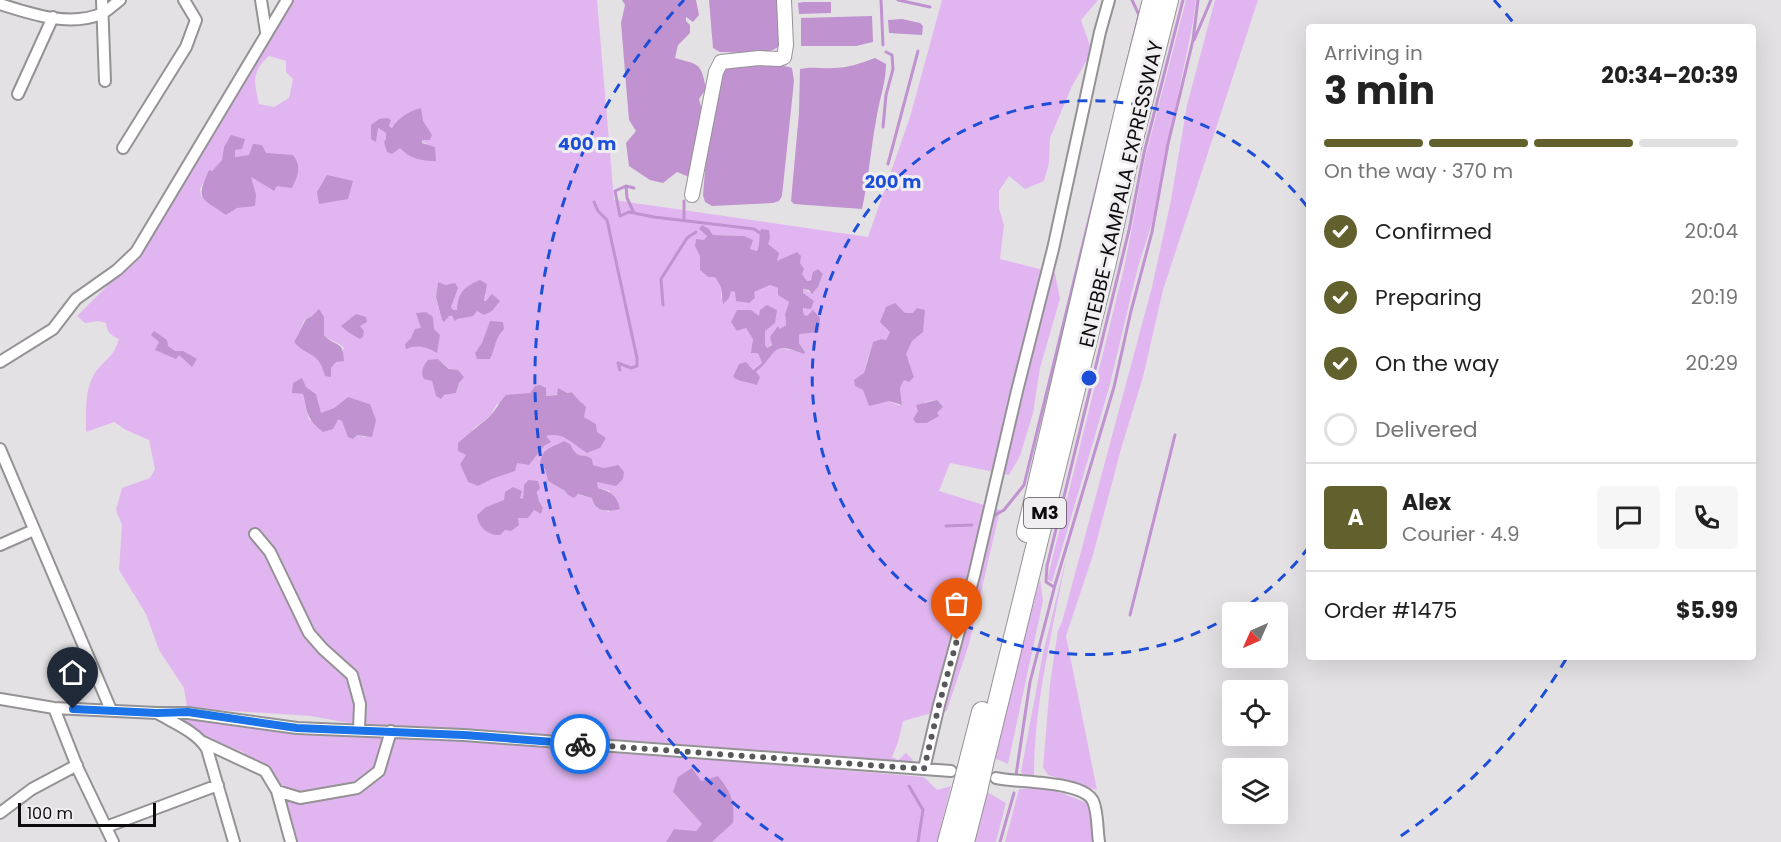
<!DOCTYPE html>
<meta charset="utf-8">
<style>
:root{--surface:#fff;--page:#f6f6f6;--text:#222;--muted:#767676;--line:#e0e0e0;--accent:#62612d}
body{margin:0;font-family:Poppins,sans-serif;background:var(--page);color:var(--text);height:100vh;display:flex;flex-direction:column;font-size:22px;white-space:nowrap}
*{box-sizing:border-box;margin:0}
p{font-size:20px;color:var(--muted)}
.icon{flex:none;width:33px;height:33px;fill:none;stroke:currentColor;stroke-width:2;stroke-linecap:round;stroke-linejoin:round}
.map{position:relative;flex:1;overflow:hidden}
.sheet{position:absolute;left:1306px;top:24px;width:450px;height:636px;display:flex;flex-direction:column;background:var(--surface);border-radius:6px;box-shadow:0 6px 24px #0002}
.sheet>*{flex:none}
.needle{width:39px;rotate:225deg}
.tools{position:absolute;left:1222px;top:602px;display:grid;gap:12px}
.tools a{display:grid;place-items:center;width:66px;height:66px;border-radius:6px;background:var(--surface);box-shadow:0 6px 24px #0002;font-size:30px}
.scale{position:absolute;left:18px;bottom:15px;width:138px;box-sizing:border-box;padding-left:6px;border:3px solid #0d0c0d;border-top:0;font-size:16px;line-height:21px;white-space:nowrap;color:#0d0c0d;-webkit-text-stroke:4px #f1eef2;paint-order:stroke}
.pin{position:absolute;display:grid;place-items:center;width:51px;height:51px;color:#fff;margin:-62px -26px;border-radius:50% 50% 50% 0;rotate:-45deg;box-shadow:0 0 6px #0007}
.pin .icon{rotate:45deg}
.courier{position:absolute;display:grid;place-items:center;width:60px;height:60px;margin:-30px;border:4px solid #1a73e8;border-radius:50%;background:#fff;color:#222;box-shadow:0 2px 8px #0007}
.head em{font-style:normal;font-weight:700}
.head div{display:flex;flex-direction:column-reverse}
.head{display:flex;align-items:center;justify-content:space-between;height:102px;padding:0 18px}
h1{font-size:39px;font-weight:700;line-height:45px}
.bar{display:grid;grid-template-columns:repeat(4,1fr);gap:9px 6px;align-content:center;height:72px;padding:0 18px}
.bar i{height:8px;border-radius:4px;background:var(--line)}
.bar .selected{background:var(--accent)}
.bar p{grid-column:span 4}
.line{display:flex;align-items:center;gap:15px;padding:0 18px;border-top:2px solid var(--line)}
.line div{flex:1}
.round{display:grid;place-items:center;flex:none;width:63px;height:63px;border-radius:6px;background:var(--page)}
ol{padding:0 18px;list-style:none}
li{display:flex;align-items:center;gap:18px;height:66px}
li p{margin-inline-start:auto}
li .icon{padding:6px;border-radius:50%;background:var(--accent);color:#fff;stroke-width:4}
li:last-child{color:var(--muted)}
li i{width:33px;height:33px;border:3px solid var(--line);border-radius:50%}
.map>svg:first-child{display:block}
.green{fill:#e1b6f0;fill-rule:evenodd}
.water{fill:#c092d0}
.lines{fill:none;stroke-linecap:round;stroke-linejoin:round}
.stream{stroke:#c092d0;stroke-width:3}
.minor-casing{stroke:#959296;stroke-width:14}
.tertiary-casing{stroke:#959296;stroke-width:16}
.motorway-casing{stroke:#959296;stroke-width:22}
.minor{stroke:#fff;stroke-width:10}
.tertiary{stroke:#fff;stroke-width:14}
.motorway{stroke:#fff;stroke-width:20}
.motorway-bridge-casing{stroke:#959296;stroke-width:22;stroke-linecap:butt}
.motorway-bridge{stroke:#fff;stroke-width:20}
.done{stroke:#585759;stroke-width:6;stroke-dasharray:0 10.8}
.route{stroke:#1a73e8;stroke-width:8}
.ring{fill:none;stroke:#1d4ed8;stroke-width:3;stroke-dasharray:10 8}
.labels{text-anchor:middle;stroke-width:6;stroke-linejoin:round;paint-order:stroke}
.shield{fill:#f1eef2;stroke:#515052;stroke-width:1.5}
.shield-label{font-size:18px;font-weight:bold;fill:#0d0c0d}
.street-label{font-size:20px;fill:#0d0c0d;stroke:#f1eef2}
.centre{fill:#1d4ed8;stroke:#f1eef2;stroke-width:3}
.ring-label{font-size:18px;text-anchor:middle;font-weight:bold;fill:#1d4ed8;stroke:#f1eef2;stroke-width:6;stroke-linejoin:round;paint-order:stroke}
</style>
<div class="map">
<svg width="1781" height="842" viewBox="0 0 1781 842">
<rect width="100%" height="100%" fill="#e4e1e5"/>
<path class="green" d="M289,0H597L614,200L868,237L910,117L942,0H1098L1081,20L1092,51L1072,86L1050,138L1049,163L1044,181L1025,189L1009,176L999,191V208L1004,225L1000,259L1055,273L1060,299L1040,368L1033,413L1020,456L1009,475L950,463L939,491L1000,510L969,644L947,710L945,712L932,713L903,721L898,742L892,757L898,760L906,753L913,760L910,765L852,757H832L411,726L394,730L588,751L698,758L924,777L937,790L951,786L937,842H712L733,823L673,792L702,824L696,831L674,829L666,842H287L273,788L243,752L200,735L174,716L252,719L381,729L311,716L187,708L184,688L159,650L146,614L119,570L122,525L116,510L122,488L150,478L155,469L149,440L126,430L114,422L86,432C86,412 84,387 97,370C108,357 113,357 119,339C110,335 107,332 106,323L98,321L85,323L77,316L144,249ZM269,56L286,61V72L293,79L289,98L274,107L259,104C254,82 251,72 269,56ZM371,125L389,126L427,144L400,148L386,139V133L377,128L376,142ZM224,147L235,150V157L249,155L274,191L250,176L237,208L226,215L201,196L200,189L209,171H212L222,160ZM709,229L713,235L744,236L752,240L750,249L757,251L761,243L760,233L776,258L777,262L797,252L802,274L807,281L823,274L818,287L812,293L803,289L804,315L807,317L814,332L799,333V343L805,352L777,348C766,357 751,390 734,377L740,364L752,370L762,363L754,339L746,328L737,331L760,317L765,331V345L767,348C776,342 776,331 786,325L785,314L789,302L778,288L770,285L754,292L730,291L721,298V287L715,277H708L700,270V256ZM438,282L446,285L452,310H457L486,294L484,301L486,302C472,315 469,320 449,316L442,320L436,297ZM905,313H913L922,323V332L912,341L905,354L910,362L900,388L902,405H898L889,401L869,405C859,379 865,367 873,342L881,339L886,341L890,332ZM312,316L324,317V335C330,341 339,342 344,348L331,368L323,366L311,353L294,342L305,319ZM421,328L434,329L436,333L437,353L423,346L405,344ZM438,359L450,369L459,383L456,393L436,396L432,381ZM306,387L316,394L321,414L334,408L348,397L370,404L372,411L365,437L357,435L342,421L309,420L303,394L293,393ZM572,392L576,399L582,402L584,417L596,424L600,448L587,453C572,444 565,431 545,436L550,442L544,446L534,459L516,463L515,471L492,479L478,486L468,482L460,464L466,455L473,429L490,416L497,404L530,393L546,396ZM936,400L943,407L927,423H916L914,419L925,402ZM564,442L570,444C579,462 581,451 592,459V465L604,468V483L596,481L598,488L610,491L609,512C600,509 593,509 592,498L565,491L548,481L545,469V450ZM527,480L538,482C537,492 537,499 543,508L541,514L534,510L518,518L505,530L486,507L505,500L523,499L524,486Z
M1186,0H1196L1193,22L1152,223L1138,267L1109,388L1052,582L1048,580V576L1125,264L1145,158Z
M1215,0H1258L1163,290L1143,377L1121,449L1093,555L1066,636L1097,790L1048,775L1043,767L1050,684L1058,630L1062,622L1152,287L1171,200L1187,105Z
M1066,559C1053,629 1034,704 1034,776L1025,777L1021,772L1043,653Z
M1040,579L1043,601L1008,764L994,758Z
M1050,788L1089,804L1094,842H1005L1019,789Z
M987,792L1006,803L996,842H973Z"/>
<path class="water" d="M622,0H696L699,15L693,22L686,17V21L690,25V33L678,45L675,58C699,65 701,62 706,89L699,99L702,110L692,173L689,177L677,172L663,183L650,180L629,166L626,143L636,131L629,120L627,96L621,23L625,5Z
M709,0H782C782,11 785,33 782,42C776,58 734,52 720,52L713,48Z
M804,2H831V13L799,14L798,3Z
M872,16L873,42L856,46H801V18Z
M902,19L920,23L923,26L922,35L889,33L888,20Z
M875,58L886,64C886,82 880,97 877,115C871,146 869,177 862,209L794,204L791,201L799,113L800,69C813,66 820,69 833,68C847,68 862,63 875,58Z
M778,64L792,68L794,81L782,196L779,201L773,203L712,206L705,202L703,195L708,134L722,71L728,65Z
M421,108L423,121L432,135L430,140H422V143L435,147L436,161C422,161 410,159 400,148L392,154L387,152L384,142L386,139V133L378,128L376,142L371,139V125L379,119L388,118L391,120L389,126L392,128C399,117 410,111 421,108Z
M231,135L245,139L242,149L235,150V157L249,155L253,144L262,145L266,153L293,155C302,166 298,176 292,188L277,186L274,191L251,177L256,195L255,206L237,208L226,215C201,197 195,201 209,170L212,171L222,160L224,147Z
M327,175L353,181L348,199L319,204L317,192Z
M702,225L709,229L713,235L744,236L753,240L750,249L757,251C761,243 758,236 761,229L769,230L770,238L768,244L779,253L777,261L797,252L801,256L800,263L804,269L802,274L807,281L811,280L813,272L818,269L823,274L818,287L812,294L809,290L803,289V293L814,301L811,309L803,308L804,315L807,316L813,310L820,318L819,332L799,334V343L805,352L804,354C769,340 778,354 756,372L760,377L757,385C749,382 740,382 733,377L739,364L746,362L753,370L762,363L758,353H751L753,339L746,328L737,331L731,322L737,310H751L759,316L760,310L767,305L777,310L775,323L765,331V345L767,348L772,345L770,337L778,326L780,329L786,325L785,314L789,302L778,295V288L770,285L754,292L755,298L749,303L736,301L735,292L731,291L729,298L723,304L721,287L715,277H708L700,270V256L695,246L696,239L704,240L707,236L699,229Z
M480,280L487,284L484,301H486L492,294L500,301L492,311L484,315L477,311L473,316L457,319L455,321L452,316H449L444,322L442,320L436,297L438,282L446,285L455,283L458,288L451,307L453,310H457C458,292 464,287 480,280Z
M895,303L905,313H913L917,308L925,310L923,332L912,341L906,354C910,362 910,368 914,377L909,382L904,380L900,388L902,405L889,401L869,406L863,390L855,386L854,380L864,373L873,342L881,339L886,340L890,332L880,322L886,307Z
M319,309L324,317V335C336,348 343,339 344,361L336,362L331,368V377L325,376C319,351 307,357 294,342L306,319L312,316Z
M426,312L433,317L434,329L440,335L437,353C426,347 418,344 406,349L405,344L411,338L415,329L421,328L416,313Z
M356,314L366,317L367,322L360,326L364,331L363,337L360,339L348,332L341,326Z
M490,321L503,322L504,329C494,339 496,347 490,359H477L475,353L482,343Z
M154,331L167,340L168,346L175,351H183L197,359L192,367L179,355L176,359L155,350L159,342L151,335Z
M438,359L449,369L458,370L464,377L459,383L456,393L444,395L441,399L436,396L432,381L424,379C420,372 423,366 428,360Z
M302,378L306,387L316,394L321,413L334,408L348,397L370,404L376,420L372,437L357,435L353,439L348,437L342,421L338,420L333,429L323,432C306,418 308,414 303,394L292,393L293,383Z
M540,385L546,388V396L557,395L558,388L567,393L572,392C576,399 581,401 586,407L584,417L596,424L597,432L606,438L600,448L587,453C573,445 564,431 546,436L551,442L544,446L529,465L517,463L515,471L492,479L478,486L468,482L460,464L466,455L458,451V443C468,434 478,426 488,418C495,412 499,402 506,395L530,393L535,386Z
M937,400L943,407L937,413L939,416L927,423H916L913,419L918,411L916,405Z
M564,441L570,444C579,462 581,451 592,459L593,465L604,468L618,465L624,472L623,479L616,486L597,482L598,488C611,492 617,495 620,509C608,512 594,512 592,498L578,494L574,498L568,495L565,491L548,481L545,469L540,465C542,447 550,449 564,441Z
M528,480L538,481L540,488L537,492L539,501L543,508L541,514L534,510L528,518H518L519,525L511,531L505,530L500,535C488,536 478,527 477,515L486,507L504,500L505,492L513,487L522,491L520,498L523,499L524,485Z
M692,768L701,781L718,776C731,792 735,801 733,823L712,842H666L674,829L696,831L702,824L673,792L678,777Z"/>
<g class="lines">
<path class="stream" d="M881,0L883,45
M898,0L930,7
M1194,40L1211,0
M883,127L886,95L893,69L892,55L886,52
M888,164L918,51
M626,186L615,191L620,216L629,212L654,217L754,229L760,233
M634,188L626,186L627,198L634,213
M684,201V220
M594,202L598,211L607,220L637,358V366L631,368L618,363L620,370
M663,305L661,279L687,238L696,232
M995,515L1004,510L1024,485L1139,15L1132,0
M946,526L972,525
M1054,587L1046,582L1047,566L1129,230L1144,153L1183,0
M1130,615L1175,435
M1016,775L1030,682L1055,585L1114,387L1131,311L1152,232L1168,144L1193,40L1198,0
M909,786L923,810L918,842
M1000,842L1014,793"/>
<g class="minor-casing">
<path id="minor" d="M102,0L105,81
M261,0L266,32
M0,4C31,14 69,27 101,14C108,11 114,4 120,0
M18,94L53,17
M123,148L186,47L196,20L184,0
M0,362L53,329L76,299L117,270L136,252L287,0
M0,449L111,710
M255,534L270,552L309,633L323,649L352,675L360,704L359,729
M0,545L34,530
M0,699L54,708L157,713H188L297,728L464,735L951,771
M54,708L78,769L113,842
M157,713C174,723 197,732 207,749L234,842
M203,742L265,771L277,791L291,842
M924,769L939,705L974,576L1017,391L1053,249L1100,32L1109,0
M996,778C1016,783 1083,780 1093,801C1098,812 1097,829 1099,842
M277,791L300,798L357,788L379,771L391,731
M0,813L32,789L77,765
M106,827L218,785"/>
</g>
<g class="tertiary-casing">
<path id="tertiary" d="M692,195L716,72L721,62L759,58L779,59L784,57L786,45L784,0"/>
</g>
<g class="motorway-casing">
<path id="motorway" d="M1027,532L1126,106L1153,0
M970,759L982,712
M983,764L1106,262L1128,159L1168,0
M948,842L963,787
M964,842L977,791"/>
</g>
<use href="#minor" class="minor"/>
<use href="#tertiary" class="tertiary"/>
<use href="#motorway" class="motorway"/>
<g class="motorway-bridge-casing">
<path id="motorway-bridge" d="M963,787L970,759
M977,791L983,764"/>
</g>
<use href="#motorway-bridge" class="motorway-bridge"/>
</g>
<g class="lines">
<path class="done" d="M580,744L924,769L939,705L957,640"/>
<path class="route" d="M73,709L157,713L188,712L297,728L464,735L580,744"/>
</g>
<g class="ring">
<path d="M1309 547A277 277 0 0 1 1238 612M1232 615A277 277 0 1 1 1309 209"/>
<path d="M1566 659A554 554 0 0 1 1395 840M783 840A554 554 0 0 1 684 0M1494 0A554 554 0 0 1 1516 26"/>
</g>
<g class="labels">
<rect class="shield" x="1024" y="498" width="42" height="30" rx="4.5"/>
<g class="shield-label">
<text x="1045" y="519">M3</text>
</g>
<g class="street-label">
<text transform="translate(1121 194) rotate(-77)" y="7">ENTEBBE–KAMPALA EXPRESSWAY</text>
</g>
</g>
<circle cx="1089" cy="378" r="9" class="centre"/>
<g class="ring-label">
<text x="587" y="150">400 m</text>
<text x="893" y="188">200 m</text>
</g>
</svg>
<div class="tools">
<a><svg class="needle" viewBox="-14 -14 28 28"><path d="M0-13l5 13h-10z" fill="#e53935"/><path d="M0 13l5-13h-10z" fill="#767676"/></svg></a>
<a><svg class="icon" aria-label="locate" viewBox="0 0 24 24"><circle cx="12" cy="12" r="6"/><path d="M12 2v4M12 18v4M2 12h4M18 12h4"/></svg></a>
<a><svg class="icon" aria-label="layers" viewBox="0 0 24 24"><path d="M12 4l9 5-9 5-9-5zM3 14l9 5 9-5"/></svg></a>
</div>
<div class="scale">100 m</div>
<div class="pin" style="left:957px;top:640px;background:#ea580c"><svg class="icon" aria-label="bag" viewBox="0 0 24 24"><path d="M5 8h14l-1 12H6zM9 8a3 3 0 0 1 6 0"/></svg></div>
<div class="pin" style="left:73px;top:709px;background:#1f2937"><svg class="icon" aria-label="home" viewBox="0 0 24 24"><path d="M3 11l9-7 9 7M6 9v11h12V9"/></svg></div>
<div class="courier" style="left:580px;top:744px"><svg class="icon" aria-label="bike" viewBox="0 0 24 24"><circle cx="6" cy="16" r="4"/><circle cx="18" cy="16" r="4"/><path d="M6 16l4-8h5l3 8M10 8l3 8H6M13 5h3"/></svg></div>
<section class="sheet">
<div class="head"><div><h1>3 min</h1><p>Arriving in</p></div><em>20:34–20:39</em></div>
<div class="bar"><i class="selected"></i><i class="selected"></i><i class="selected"></i><i></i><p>On the way · 370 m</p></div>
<ol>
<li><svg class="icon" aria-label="check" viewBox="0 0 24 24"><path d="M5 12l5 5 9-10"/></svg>Confirmed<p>20:04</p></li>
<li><svg class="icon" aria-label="check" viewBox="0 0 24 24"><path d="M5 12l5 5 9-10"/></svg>Preparing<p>20:19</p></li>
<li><svg class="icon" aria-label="check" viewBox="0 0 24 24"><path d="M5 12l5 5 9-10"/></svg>On the way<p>20:29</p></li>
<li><i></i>Delivered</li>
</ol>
<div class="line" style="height:108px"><b class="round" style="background:var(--accent);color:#fff">A</b><div><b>Alex</b><p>Courier · 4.9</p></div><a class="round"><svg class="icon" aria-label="chat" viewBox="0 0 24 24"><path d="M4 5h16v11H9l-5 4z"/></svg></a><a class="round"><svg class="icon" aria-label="phone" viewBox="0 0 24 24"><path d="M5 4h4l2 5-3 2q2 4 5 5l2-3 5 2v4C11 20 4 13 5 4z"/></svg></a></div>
<div class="line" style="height:78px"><div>Order #1475</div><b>$5.99</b></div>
</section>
</div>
